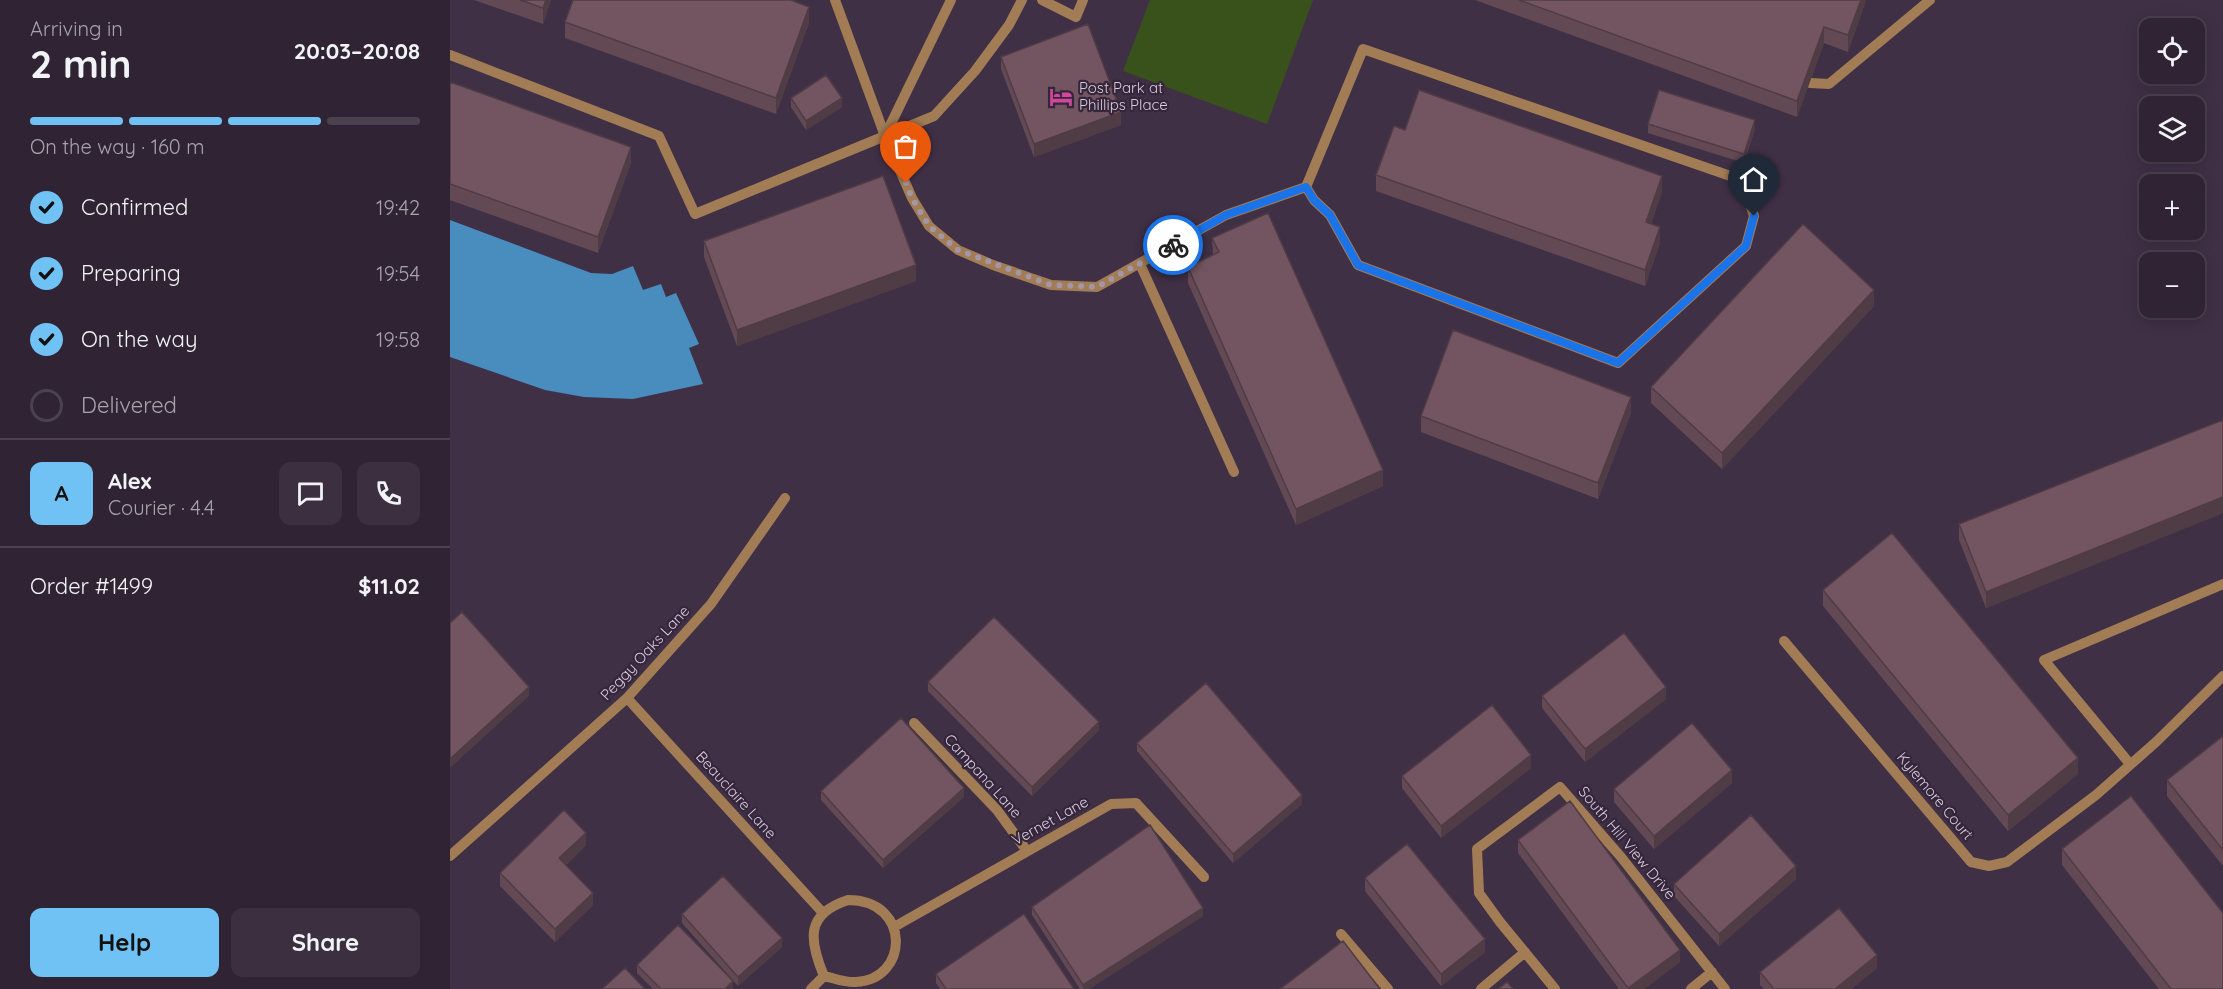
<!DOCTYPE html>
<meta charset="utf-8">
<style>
:root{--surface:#302434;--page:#3c3040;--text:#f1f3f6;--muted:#a8a4ac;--line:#4b414f;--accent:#70c2f4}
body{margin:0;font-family:Quicksand,sans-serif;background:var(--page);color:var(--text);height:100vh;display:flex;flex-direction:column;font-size:22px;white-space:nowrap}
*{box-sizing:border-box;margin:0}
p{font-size:20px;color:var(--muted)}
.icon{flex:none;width:33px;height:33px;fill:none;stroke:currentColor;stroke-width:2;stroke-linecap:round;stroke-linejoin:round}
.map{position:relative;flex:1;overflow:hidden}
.sheet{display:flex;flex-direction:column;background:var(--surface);width:450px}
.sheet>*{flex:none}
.buttons{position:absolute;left:1689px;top:18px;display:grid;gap:12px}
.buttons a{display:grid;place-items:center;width:66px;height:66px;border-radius:12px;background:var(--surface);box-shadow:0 3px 15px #0003,0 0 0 2px var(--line);font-size:30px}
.pin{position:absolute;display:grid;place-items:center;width:51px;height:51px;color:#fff;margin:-62px -26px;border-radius:50% 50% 50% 0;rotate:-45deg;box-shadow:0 0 6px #0007}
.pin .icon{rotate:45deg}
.courier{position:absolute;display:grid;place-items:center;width:60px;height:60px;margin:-30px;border:4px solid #1a73e8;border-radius:50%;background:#fff;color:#222;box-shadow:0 2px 8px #0007}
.headline em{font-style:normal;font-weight:700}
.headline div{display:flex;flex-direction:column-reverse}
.headline{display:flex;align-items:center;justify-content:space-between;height:102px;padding:0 30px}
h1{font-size:39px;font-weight:700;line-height:45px}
.bar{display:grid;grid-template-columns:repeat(4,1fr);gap:9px 6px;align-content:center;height:72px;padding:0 30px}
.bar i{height:8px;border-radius:4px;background:var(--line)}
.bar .current{background:var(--accent)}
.bar p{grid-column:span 4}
.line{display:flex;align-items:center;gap:15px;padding:0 30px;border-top:2px solid var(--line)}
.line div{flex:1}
.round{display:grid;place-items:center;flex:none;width:63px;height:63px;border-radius:12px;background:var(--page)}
ol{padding:0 30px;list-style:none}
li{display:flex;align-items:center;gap:18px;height:66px}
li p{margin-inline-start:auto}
li .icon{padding:6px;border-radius:50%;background:var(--accent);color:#111;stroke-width:4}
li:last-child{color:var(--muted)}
li i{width:33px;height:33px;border:3px solid var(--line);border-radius:50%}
.primary-button{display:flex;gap:12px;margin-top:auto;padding:12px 30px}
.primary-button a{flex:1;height:69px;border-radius:12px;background:var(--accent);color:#111;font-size:24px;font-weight:700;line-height:69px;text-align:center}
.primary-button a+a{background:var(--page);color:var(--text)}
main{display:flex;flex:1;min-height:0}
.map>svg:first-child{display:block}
.green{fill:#39521b}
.water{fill:#498cbe}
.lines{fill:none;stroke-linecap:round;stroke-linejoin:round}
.minor{stroke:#a27c54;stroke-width:10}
.wall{fill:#634954}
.shaded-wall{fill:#503c45}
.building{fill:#735562;stroke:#503c45;stroke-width:1.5}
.done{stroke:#a296a7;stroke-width:6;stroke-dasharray:0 10.8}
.route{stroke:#1a73e8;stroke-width:8}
.labels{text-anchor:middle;stroke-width:4.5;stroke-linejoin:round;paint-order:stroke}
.poi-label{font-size:15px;fill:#d7cddb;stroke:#36263b;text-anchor:start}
.street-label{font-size:15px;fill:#d7cddb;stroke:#36263b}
</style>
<main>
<section class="sheet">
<div class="headline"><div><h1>2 min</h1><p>Arriving in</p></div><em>20:03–20:08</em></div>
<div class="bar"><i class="current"></i><i class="current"></i><i class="current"></i><i></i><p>On the way · 160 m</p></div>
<ol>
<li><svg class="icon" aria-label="check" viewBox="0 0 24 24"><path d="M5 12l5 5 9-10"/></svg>Confirmed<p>19:42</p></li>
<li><svg class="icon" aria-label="check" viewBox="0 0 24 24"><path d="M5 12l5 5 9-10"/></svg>Preparing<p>19:54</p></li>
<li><svg class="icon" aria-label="check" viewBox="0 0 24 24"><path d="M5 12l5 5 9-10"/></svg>On the way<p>19:58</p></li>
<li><i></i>Delivered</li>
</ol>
<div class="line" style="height:108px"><b class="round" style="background:var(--accent);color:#111">A</b><div><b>Alex</b><p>Courier · 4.4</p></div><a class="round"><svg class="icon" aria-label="chat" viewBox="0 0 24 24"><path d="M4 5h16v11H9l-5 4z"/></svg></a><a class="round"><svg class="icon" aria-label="phone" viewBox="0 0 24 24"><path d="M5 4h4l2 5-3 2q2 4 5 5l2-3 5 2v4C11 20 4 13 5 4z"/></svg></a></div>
<div class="line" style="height:78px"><div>Order #1499</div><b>$11.02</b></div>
<div class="primary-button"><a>Help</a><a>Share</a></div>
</section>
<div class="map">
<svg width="1773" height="989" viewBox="0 0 1773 989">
<rect width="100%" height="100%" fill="#403046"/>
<path class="green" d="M700,0H863L817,124L673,71Z"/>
<path class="water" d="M0,220L141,273L162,274L183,266L193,290L211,284L216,297L226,293L249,344L239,348L253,384L183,399L134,397L95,390L0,357Z"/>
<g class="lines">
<path class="minor" d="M385,0L435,136L462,198L479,226L508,250L543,265L601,285L647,287L776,215L856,187
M501,0L435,136L484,116L525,71L559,25L572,0
M592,0L626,17L633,0
M913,49L1292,180L1304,216L1296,246L1168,363L908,265L880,215L864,200L856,187Z
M0,55L209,136L245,214L435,136
M1360,83L1379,84L1480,0
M690,264L784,472
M1334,641L1521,862L1539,866L1557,862L1646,795L1706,742L1773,676
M177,698L373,913
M464,723L547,810L577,851
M1680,764L1594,660L1773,584
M0,856L177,698L261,604L335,498
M398,900C462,900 459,980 406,982C395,983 384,978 374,976C359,940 355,914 398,900Z
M444,927L661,804L686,803L754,877
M891,934L938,989
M361,989L374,976
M1031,989L1075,952
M1105,989L1050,922L1029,893L1027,849L1110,787L1171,857L1275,989
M1241,989L1262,972"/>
</g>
<path class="wall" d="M24,0H101L93,24Z
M1025,0H1416L1398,52L1374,43L1347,117Z
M115,22L359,23L326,114L115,38Z
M551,57L671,125L584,157L551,69Z
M0,82L181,163L148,253L0,200Z
M341,98L392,107L356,130L341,107Z
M1198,124L1305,129L1294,163L1198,133Z
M955,130L1212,192L1201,224L1210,243L1195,286L926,191V175Z
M762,238L933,486L846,525L738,283V267L763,255Z
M254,241L466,281L287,346L254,257Z
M1424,306L1272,469L1201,403V387Z
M1181,413L1148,499L971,432V416Z
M1773,420V513L1536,608L1509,540V524Z
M1373,590L1628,774L1558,831L1373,606Z
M478,682L649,730L582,796L478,691Z
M1092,696L1216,699L1135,762L1092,708Z
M1773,736V866L1717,796V780Z
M687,743L852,804L783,863L687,751Z
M1081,768L991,838L952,788V776Z
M1282,783L1204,849L1164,802V789Z
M371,791L514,797L433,868L371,800Z
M1068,840L1230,962L1194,989H1169L1068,853Z
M136,845L116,865L143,905L105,942L50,886V873Z
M1612,849L1773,989H1709L1612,865Z
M915,878L1035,952L991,986L915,891Z
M1346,879L1269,946L1224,896V884Z
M582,907L753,916L639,989H630L582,915Z
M232,914L332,947L288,986L232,923Z
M187,965L283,989H203L187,973Z
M1427,968L1401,989H1314L1310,985V972Z
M486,974L624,989H490L486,983Z"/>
<path class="shaded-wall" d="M96,0H101L93,24V8Z
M1411,0H1416L1398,52V35Z
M359,7V23L326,114V98Z
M1374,27V43L1347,117V101Z
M392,98V107L356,130V121Z
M671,112V125L584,157V144Z
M1305,120V129L1294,163V154Z
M181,147V163L148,253V237Z
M1212,176V192L1196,238V222Z
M1210,227V243L1195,286V270Z
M466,265V281L287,346V330Z
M1424,290V306L1272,469V453Z
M1181,397V413L1148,499V483Z
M933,470V486L846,525V509Z
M1773,497V513L1536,608V592Z
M79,687V696L0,768V759Z
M1216,687V699L1135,762V749Z
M649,722V730L582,796V787Z
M1081,755V768L991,838V826Z
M1628,758V774L1558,831V815Z
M1282,770V783L1204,849V836Z
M514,788V797L433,868V860Z
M852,795V804L783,863V854Z
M136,833V845L109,871V858Z
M1346,866V879L1269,946V934Z
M143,893V905L105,942V929Z
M753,908V916L639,989H633V985Z
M332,938V947L288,986V977Z
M1035,939V952L991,986V974Z
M1230,950V962L1194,989H1178Z
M1427,955V968L1401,989H1385Z
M283,981V989H275Z"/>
<path class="building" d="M70,0H96L93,8Z
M123,0H341L359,7L326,98L115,22Z
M1069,0H1411L1398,35L1374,27L1347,101Z
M638,24L671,112L584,144L551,57Z
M376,75L392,98L356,121L341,98Z
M0,82L181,147L148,237L0,184Z
M969,90L1212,176L1196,222L1210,227L1195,270L926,175L944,126L955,130Z
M1209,90L1305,120L1294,154L1198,124Z
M433,176L466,265L287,330L254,241Z
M818,213L933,470L846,509L738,267L769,252L762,238Z
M1353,224L1424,290L1272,453L1201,387Z
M1003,330L1181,397L1148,483L971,416Z
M1773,420V497L1536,592L1509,524Z
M1442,533L1628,758L1558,815L1373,590Z
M12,612L79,687L0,759V623Z
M544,617L649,722L582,787L478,682Z
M1174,633L1216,687L1135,749L1092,696Z
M756,683L852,795L783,854L687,743Z
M1042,705L1081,755L991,826L952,776Z
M451,718L514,788L433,860L371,791Z
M1242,723L1282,770L1204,836L1164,789Z
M1773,736V850L1717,780Z
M1681,796L1773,913V989H1721L1612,849Z
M1120,801L1230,950L1178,988L1068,840Z
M114,810L136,833L109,858L143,893L105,929L50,873Z
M1301,815L1346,866L1269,934L1224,884Z
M700,825L753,908L633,985L582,907Z
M957,844L1035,939L991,974L915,878Z
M273,876L332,938L288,977L232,914Z
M1389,908L1427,955L1385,989H1324L1310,972Z
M574,914L624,989H496L486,974Z
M228,925L283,981L275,989H211L187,965Z
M893,941L930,989H830Z
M175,968L195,989H152Z
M1057,982L1063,989H1048Z"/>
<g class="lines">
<path class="done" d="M456,183L462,198L479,226L508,250L601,285L647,287L723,245"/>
<path class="route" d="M723,245L776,215L856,187L864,200L880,215L908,265L1168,363L1296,246L1304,216"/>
</g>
<defs>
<g id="hotel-bare" transform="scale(1.8)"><path d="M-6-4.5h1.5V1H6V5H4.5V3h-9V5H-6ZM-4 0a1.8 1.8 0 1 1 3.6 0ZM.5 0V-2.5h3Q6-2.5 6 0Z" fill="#d1479c" stroke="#36263b" stroke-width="2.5" paint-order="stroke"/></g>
</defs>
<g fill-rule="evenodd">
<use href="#hotel-bare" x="611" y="97"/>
</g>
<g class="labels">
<g class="poi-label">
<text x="629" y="93">Post Park at<tspan x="629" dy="17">Phillips Place</tspan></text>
</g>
<g class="street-label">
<text transform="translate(195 653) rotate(-47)" y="5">Peggy Oaks Lane</text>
<text transform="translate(533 776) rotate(48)" y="5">Campana Lane</text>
<text transform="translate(286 795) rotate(48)" y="5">Beauclaire Lane</text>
<text transform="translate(1485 796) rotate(50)" y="5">Kylemore Court</text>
<text transform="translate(600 821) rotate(-29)" y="5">Vernet Lane</text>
<text transform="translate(1177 843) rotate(50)" y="5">South Hill View Drive</text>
</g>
</g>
</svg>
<div class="buttons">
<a><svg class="icon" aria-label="locate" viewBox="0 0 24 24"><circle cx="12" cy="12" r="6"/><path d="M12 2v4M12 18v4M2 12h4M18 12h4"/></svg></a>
<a><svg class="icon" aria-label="layers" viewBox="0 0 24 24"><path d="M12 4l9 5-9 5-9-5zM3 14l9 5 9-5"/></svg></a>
<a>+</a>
<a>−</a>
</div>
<div class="pin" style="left:456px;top:183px;background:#ea580c"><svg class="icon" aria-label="bag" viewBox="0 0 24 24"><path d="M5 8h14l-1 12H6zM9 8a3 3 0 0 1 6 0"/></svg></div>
<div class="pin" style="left:1304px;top:216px;background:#1f2937"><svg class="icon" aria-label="home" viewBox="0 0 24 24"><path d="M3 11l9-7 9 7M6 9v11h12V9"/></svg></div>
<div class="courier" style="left:723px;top:245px"><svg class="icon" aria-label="bike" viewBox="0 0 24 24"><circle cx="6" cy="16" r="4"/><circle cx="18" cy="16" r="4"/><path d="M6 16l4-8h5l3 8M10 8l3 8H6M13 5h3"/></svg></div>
</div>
</main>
